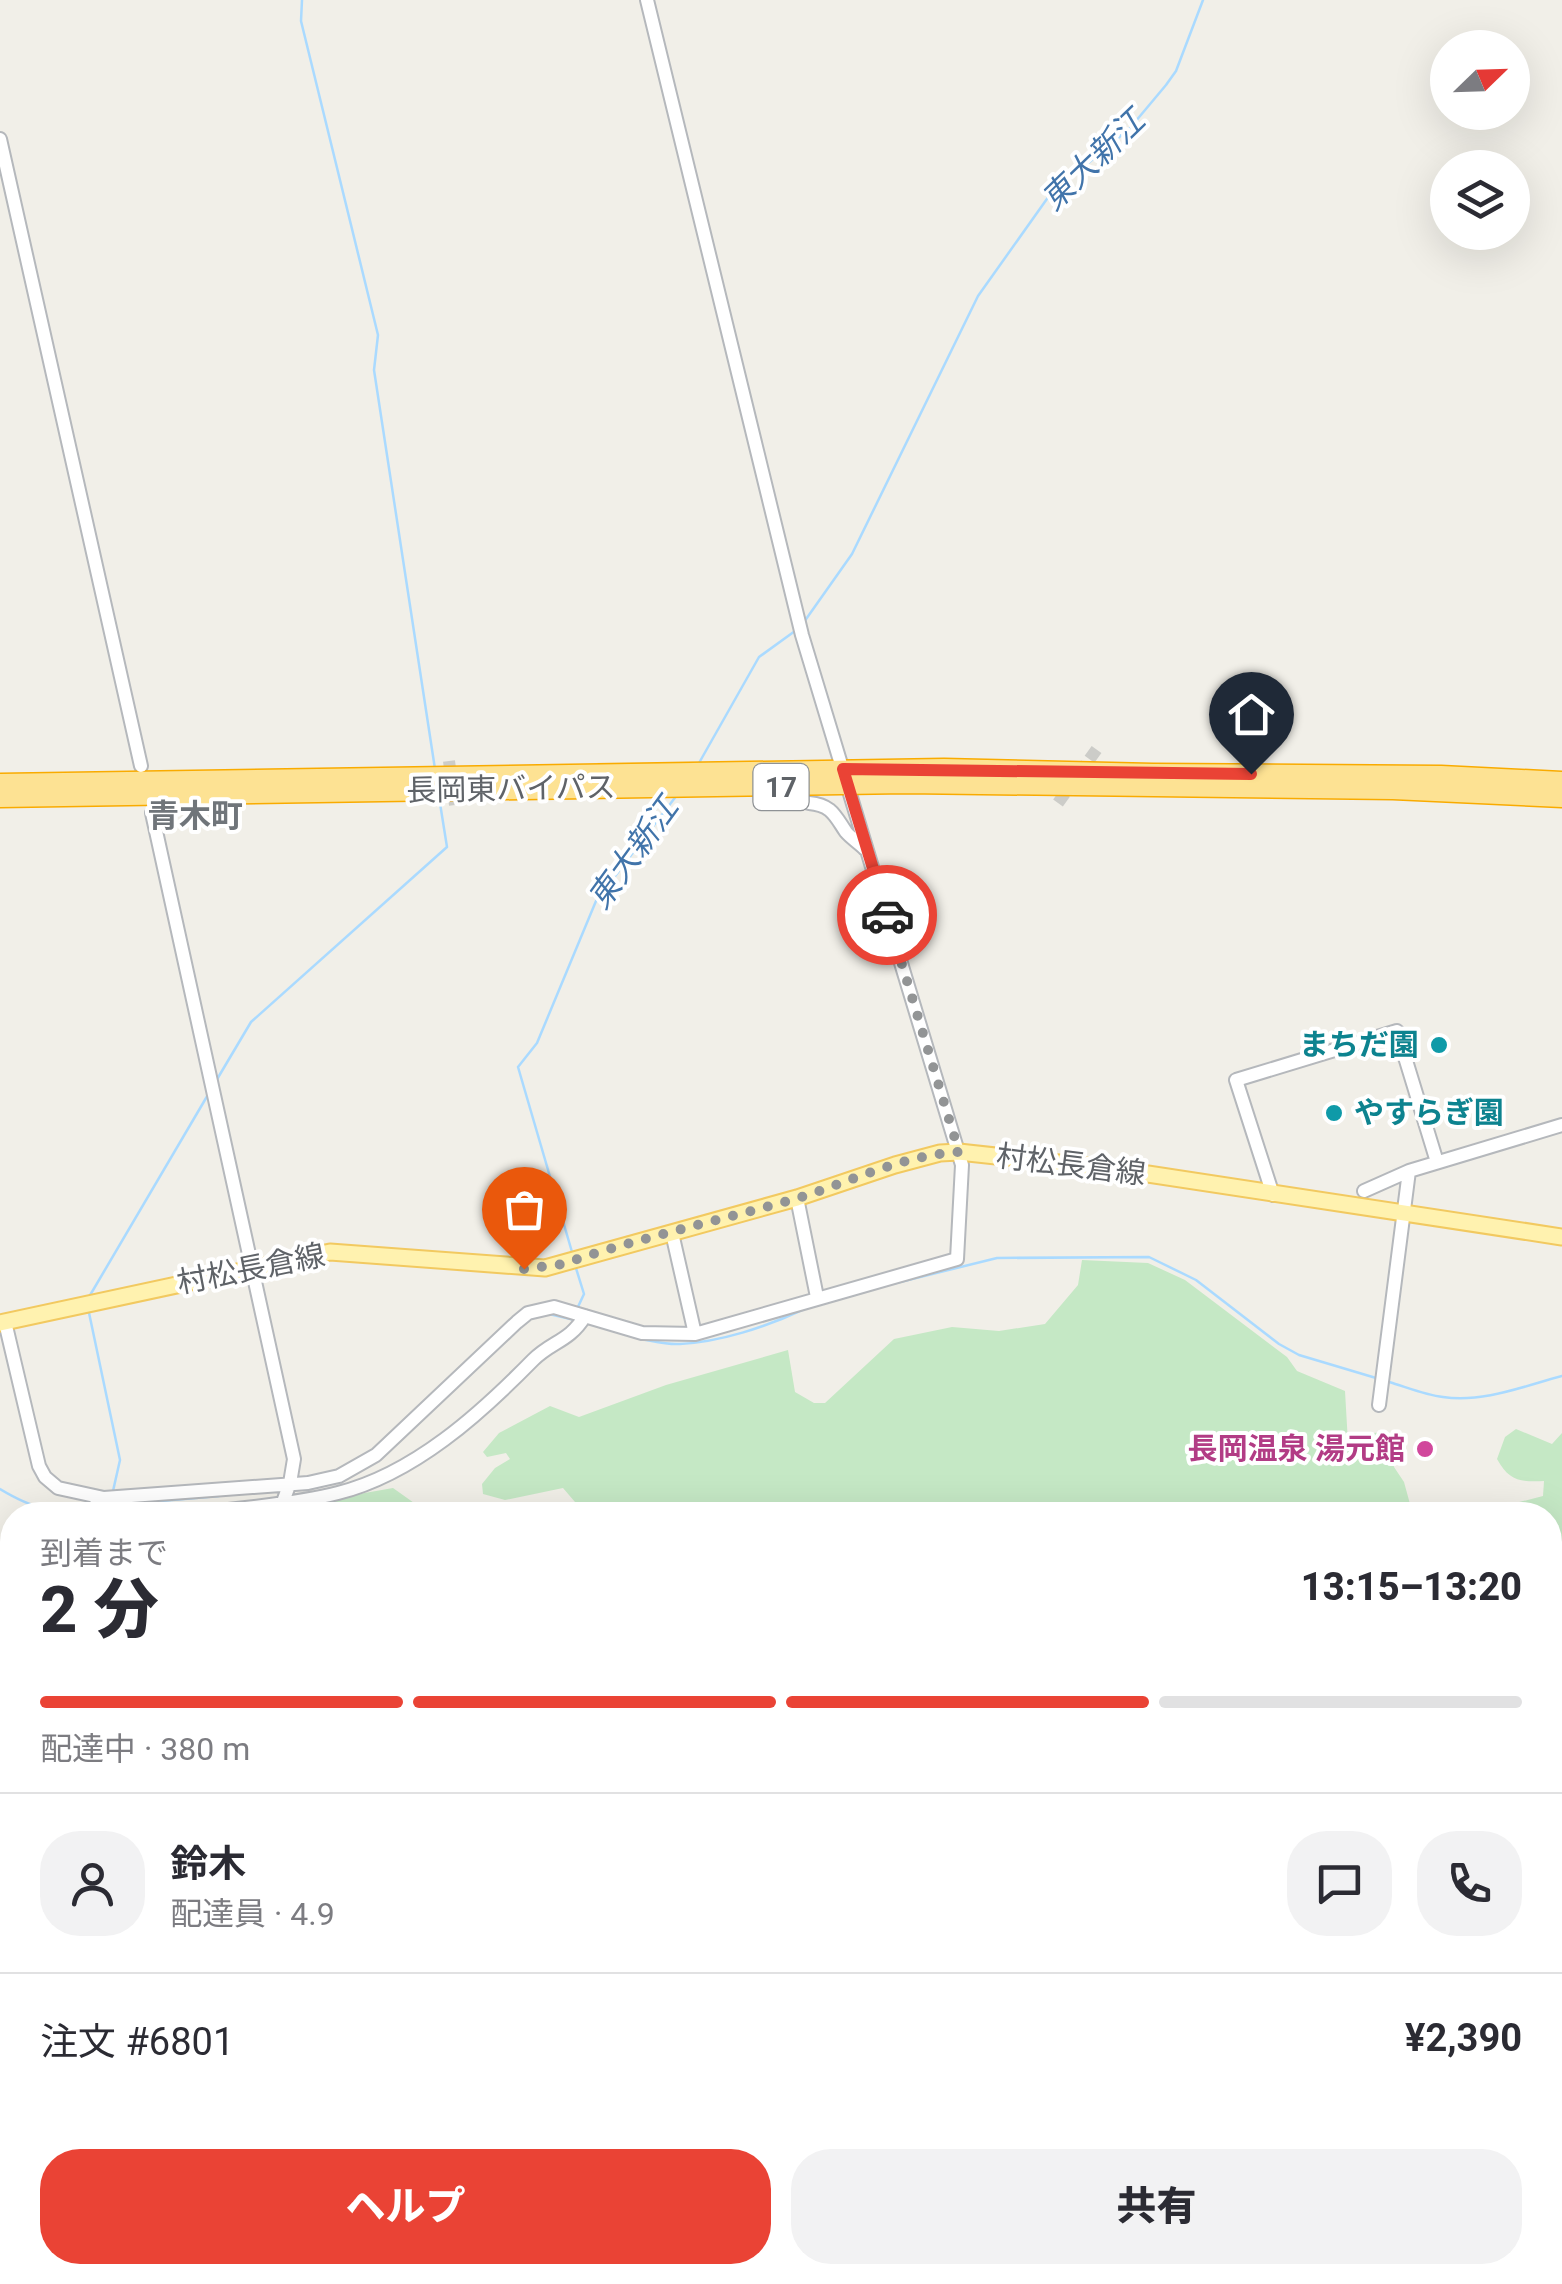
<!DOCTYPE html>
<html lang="ja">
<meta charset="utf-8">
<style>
:root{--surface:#fff;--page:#f2f2f3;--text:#2b2b33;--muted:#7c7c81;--line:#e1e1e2;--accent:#ea4335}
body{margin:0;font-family:Roboto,"Noto Sans JP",sans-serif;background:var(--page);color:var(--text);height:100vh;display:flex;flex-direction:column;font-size:38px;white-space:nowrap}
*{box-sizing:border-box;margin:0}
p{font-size:32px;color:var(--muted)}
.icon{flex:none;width:55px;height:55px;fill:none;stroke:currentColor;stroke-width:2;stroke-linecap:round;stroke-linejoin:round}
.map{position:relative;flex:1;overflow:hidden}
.drawer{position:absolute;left:0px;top:1502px;width:1562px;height:782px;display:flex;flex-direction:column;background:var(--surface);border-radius:40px 40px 0 0;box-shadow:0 10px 40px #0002}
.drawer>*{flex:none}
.needle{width:65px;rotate:67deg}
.controls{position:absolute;left:1430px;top:30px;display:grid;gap:20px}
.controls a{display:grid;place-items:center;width:100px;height:100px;border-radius:50%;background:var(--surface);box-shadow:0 10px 40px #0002;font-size:50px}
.pin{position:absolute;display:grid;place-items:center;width:85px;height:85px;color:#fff;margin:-102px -42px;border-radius:50% 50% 50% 0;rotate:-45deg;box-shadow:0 0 10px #0007}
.pin .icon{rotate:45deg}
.courier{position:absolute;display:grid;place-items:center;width:100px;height:100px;margin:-50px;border:8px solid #ea4335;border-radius:50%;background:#fff;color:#222;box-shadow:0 2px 12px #0007}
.summary em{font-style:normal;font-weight:800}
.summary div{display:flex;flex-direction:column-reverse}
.summary{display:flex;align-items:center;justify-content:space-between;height:170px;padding:0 40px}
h1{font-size:65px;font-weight:800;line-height:75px}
.bar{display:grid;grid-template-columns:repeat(4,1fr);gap:15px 10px;align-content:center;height:120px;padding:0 40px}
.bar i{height:12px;border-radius:8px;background:var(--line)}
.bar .current{background:var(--accent)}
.bar p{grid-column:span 4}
.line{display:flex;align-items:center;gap:25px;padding:0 40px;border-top:2px solid var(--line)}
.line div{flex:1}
.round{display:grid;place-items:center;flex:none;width:105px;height:105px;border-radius:40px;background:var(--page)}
.action{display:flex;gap:20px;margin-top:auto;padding:20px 40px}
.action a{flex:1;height:115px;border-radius:40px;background:var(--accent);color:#fff;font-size:40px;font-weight:800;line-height:115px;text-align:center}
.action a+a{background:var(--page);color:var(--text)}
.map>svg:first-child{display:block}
.green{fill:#c5e8c5}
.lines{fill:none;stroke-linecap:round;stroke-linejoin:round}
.stream{stroke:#aadaff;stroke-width:2.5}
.river{stroke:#aadaff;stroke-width:18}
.minor-tunnel{stroke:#ccccc8;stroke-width:12;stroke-dasharray:12 6;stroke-linecap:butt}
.minor-casing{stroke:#b5b8bc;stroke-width:16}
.major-casing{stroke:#f2c960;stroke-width:19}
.highway-casing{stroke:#f9ab00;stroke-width:21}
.minor{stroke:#fff;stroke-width:12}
.major{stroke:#fff2af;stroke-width:15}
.highway{stroke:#fde293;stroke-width:18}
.done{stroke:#929495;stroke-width:10;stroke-dasharray:0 18}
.route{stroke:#ea4335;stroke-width:12}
.culture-dot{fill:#0f9aa8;stroke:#fff;stroke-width:4}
.hotel-dot{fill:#d1479c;stroke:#fff;stroke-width:4}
.labels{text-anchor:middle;stroke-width:8;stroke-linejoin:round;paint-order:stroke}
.shield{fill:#fff;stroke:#8f9295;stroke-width:2.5}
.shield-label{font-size:28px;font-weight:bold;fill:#5f6368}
.street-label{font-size:30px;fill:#5f6368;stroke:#fff}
.culture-label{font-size:30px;font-weight:bold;fill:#0d838f;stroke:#fff;text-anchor:end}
.hotel-label{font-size:30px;font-weight:bold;fill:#b23c85;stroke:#fff;text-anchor:end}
.water-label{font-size:32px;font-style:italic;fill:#4174aa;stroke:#fff}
.neighbourhood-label{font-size:32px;font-weight:bold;fill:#70757a;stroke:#fff}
</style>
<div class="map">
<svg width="1562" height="2284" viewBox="0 0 1562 2284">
<rect width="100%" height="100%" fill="#f1efe8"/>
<path class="green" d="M1082,1260L1148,1263L1185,1280L1287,1357L1297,1371L1345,1391L1348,1443L1373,1433L1388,1432L1394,1467L1404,1482L1413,1515H580L575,1502L563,1488L505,1500L483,1494L482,1484L495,1468L510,1459L506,1453L487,1457L483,1452L499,1433L550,1406L579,1417L666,1385L788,1350L795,1392L814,1403H825L894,1339L952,1327L999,1331L1045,1324L1078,1285Z
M1516,1429L1552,1444L1562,1433V1573L1550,1580V1515H1469L1543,1496L1544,1481C1520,1482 1509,1481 1497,1459L1505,1437Z
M393,1488L431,1515H293L297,1505Z
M12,1689V2272L257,2273L252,2284H0L12,2237L0,2197V1707Z
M1550,1756L1562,1763V1976L1550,1972Z
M409,2272L545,2273L537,2284H384Z"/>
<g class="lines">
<path class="stream" d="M302,0L301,21L378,335L374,370L435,769
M804,622L852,554L978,296L1049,196L1130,128L1166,85L1176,71L1203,0
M699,763L759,657L795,631
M216,1081L251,1022L447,847L439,797
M572,1252L518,1067L537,1043L596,901L677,795
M575,1265L584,1294L577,1309
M896,1283L997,1258L1149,1257L1196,1280L1279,1344L1299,1355L1376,1378
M89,1297L209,1093
M88,1308L120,1460L113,1491
M549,1314L575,1320
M641,1339C653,1341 667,1345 680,1344C720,1342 766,1327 802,1310
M1389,1382C1406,1387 1425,1395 1443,1397C1483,1403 1524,1386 1562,1376
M355,1474L369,1466
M0,1489C35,1510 49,1512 90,1507
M103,1506L219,1496
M0,1684L12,1671"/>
<path class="river" d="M1550,2241L1562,2239
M1353,2284L1411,2272"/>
<path class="minor-tunnel" d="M449,761L455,805
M1058,803L1099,746"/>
<g class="minor-casing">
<path id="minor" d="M0,139L141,766
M809,803C832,805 835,816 846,832C851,838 859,843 865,849
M152,813L294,1459L290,1483L278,1515
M1364,1191L1409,1171
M1273,1195L1236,1080L1397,1031L1437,1162
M797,1198L817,1297
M672,1233L695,1334
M5,1322L39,1466L45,1477L58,1488L104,1498L308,1483L339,1476L376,1455L517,1322L528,1313L554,1307L642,1333L695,1334L957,1259L962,1165L802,635L647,0
M1379,1405L1409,1171L1562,1125
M96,1497L98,1515
M193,1515C241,1507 292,1505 338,1493C414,1474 480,1414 533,1360C552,1341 569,1342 585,1316
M1551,1590V1731H1562
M0,1674L12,1660
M1550,2015L1562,2036
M0,2127L12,2115
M319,2272L326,2284
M1131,2272L1136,2284"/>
</g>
<g class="major-casing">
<path id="major" d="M0,1323L330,1252L545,1268L797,1198L895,1165L940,1153L959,1152L1115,1169L1562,1237
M1550,2109H1562
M888,2284L914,2272"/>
</g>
<g class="highway-casing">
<path id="highway" d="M0,783L944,768L1153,773L1441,775L1562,781
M0,798L906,784L1393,790L1562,798"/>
</g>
<use href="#minor" class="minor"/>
<use href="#major" class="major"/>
<use href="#highway" class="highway"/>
</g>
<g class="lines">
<path class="done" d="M524,1269L563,1264C638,1238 718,1221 795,1199C848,1183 902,1155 959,1152L887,915"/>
<path class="route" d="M887,915L843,769L1251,774"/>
</g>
<g class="culture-dot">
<circle cx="1439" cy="1045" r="10"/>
<circle cx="1334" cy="1113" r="10"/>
</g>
<circle class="hotel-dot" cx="1425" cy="1449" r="10"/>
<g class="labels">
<rect class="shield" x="753.5" y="764" width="55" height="46" rx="8"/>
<g class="shield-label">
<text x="781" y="797">17</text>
</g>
<g class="street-label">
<text transform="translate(511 789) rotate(-1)" y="10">長岡東バイパス</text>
<text transform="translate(1071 1165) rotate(7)" y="10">村松長倉線</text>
<text transform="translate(251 1269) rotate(-11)" y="10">村松長倉線</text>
</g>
<g class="culture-label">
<text x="1419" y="1055">まちだ園</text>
<text x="1354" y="1123" text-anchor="start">やすらぎ園</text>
</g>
<g class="hotel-label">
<text x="1405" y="1459">長岡温泉 湯元館</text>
</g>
<g class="water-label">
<text transform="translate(1093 160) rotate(-44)" y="11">東大新江</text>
<text transform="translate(633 853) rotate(-54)" y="11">東大新江</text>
</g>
<g class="neighbourhood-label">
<text x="195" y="827">青木町</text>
</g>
</g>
</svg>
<div class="controls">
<a><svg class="needle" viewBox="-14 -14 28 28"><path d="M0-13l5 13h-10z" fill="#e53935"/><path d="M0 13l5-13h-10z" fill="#7c7c81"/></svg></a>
<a><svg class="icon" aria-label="layers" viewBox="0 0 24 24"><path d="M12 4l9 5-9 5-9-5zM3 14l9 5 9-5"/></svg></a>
</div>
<div class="pin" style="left:524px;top:1269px;background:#ea580c"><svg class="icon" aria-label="bag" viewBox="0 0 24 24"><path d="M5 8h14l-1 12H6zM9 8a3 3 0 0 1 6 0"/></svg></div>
<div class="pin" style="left:1251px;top:774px;background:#1f2937"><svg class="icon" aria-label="home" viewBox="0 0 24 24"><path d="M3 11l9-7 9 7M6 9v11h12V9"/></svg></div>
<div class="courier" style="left:887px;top:915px"><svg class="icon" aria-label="car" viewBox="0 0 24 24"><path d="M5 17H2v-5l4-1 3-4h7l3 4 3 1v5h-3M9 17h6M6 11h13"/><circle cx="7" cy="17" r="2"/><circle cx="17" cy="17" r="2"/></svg></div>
<section class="drawer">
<div class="summary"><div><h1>2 分</h1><p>到着まで</p></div><em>13:15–13:20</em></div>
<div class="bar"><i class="current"></i><i class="current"></i><i class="current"></i><i></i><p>配達中 · 380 m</p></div>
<div class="line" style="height:180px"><a class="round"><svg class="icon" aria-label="person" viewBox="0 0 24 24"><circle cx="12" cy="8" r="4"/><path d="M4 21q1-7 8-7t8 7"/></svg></a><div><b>鈴木</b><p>配達員 · 4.9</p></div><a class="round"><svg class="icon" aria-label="chat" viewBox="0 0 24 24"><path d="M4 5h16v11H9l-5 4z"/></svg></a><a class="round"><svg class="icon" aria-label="phone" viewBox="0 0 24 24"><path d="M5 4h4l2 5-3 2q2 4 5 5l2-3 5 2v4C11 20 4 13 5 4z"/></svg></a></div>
<div class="line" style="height:130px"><div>注文 #6801</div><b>¥2,390</b></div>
<div class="action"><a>ヘルプ</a><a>共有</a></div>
</section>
</div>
